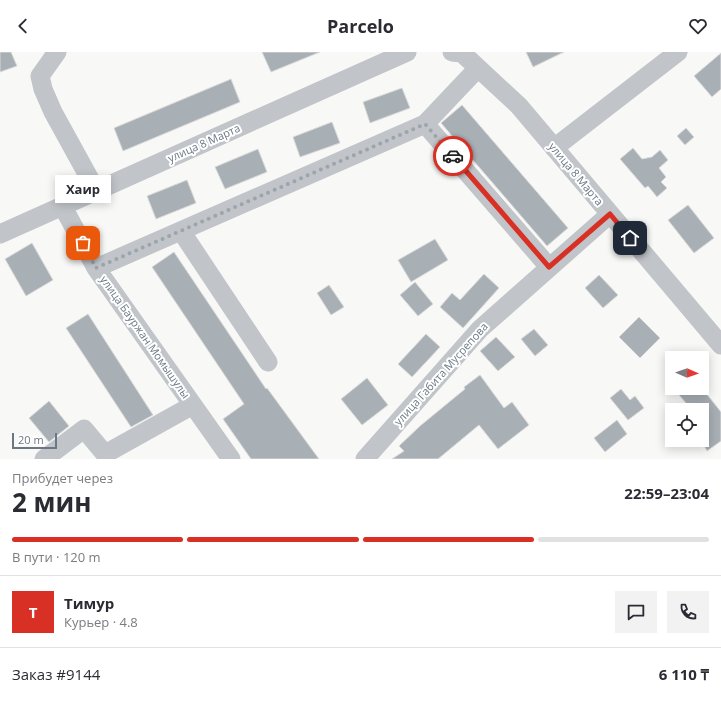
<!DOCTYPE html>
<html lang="ru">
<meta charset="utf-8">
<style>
:root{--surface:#fff;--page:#f2f2f3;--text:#2b2b33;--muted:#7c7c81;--line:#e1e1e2;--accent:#d93025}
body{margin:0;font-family:"Open Sans",sans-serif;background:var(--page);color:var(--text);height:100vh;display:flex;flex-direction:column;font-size:15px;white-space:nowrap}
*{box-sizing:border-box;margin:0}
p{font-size:13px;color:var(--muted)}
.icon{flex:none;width:22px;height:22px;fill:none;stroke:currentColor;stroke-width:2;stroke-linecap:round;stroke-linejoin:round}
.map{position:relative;height:407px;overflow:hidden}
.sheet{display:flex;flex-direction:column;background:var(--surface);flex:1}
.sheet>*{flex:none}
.needle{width:26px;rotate:92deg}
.buttons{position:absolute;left:665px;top:299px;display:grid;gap:8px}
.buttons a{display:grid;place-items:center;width:44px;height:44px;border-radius:0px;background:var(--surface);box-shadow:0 2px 10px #0003;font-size:20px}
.scale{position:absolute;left:12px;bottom:10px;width:45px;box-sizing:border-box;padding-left:4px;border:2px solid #6b7884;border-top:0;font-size:11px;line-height:14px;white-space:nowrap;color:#6b7884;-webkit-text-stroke:3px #fff;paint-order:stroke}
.pin{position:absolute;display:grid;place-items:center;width:34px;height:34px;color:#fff;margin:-17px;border-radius:8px;box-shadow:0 2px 6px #0006}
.courier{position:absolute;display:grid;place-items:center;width:40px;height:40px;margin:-20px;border:3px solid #d93025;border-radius:50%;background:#fff;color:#222;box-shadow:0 1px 5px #0007}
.bubble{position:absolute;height:28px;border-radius:0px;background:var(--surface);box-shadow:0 2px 10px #0003;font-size:13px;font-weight:700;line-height:28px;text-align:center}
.summary em{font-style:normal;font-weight:700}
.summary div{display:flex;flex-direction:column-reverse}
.summary{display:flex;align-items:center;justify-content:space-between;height:68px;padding:0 12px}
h1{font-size:26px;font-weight:700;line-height:30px}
.bar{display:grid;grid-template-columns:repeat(4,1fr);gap:6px 4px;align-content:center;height:48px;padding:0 12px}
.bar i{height:5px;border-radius:3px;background:var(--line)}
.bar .current{background:var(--accent)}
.bar p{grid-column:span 4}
.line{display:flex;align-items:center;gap:10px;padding:0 12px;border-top:1px solid var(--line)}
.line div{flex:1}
.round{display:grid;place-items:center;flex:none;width:42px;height:42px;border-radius:0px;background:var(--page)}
header{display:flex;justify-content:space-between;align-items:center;height:52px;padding:0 12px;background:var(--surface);font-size:18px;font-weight:700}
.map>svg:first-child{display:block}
.building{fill:#a8afb5;stroke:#dadad9}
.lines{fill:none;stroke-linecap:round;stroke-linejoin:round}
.minor{stroke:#c1c4c8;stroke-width:19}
.done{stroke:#9ca5ac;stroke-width:4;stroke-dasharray:0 7.2}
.route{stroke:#d93025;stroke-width:5}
.labels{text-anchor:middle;stroke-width:4;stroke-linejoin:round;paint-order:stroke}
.street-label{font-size:11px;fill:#6b7884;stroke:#fff}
</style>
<header><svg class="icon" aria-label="back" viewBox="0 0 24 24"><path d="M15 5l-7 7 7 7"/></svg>Parcelo<svg class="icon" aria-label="heart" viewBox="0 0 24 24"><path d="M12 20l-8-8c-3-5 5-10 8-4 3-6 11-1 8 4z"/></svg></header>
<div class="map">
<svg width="721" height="407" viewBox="0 0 721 407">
<rect width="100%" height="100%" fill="#f8f8f7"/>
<path class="building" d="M0,0H11L17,14L0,20Z
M262,0H320L271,20Z
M526,0H564L533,15Z
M721,1V37L712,45L694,24Z
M231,27L240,50L123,99L114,76Z
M402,36L410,56L370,71L363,50Z
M462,53L568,176L547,194L441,71Z
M332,70L340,91L300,105L293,85Z
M686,76L694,85L685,93L677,84Z
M633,96L642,107L652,105L660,98L668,108L659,116L666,125L661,130L667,136L657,145L648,134L645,136L620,107Z
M258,97L267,120L225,137L215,115Z
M187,128L196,151L156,167L147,144Z
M688,153L714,186L694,201L668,168Z
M435,187L448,208L411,230L398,208Z
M32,191L53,228L26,244L5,207Z
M174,200L266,337L267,336L319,407H251L223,367L244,352L152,215Z
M484,222L499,236L463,276L440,255L452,241L460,248Z
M599,223L618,243L603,256L585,236Z
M415,230L433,252L418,264L400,243Z
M329,233L344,255L331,263L317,241Z
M88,262L153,363L131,375L66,276Z
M639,265L660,286L640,306L619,285Z
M534,277L548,293L535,304L521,287Z
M426,282L440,295L412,325L398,312Z
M496,285L515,305L498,319L480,299Z
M480,323L504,356L512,350L529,373L498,397L479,373L438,407H392L404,399L399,394L420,374L465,337L464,335Z
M367,326L388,353L362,373L341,347Z
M673,336H702L721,360V389L707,399L702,390V358H692Z
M621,337L630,348L635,344L644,356L628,368L610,346Z
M49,349L69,374L49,390L29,366Z
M617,368L627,382L605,400L594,386Z"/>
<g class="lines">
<path class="minor" d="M57,0L40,24L43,37L53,60L97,140
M452,0L462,1L519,54L721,293
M425,72L549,215
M554,96L678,0
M63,155L96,216L231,407
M181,179L268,310
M0,182L407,0
M96,216L425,72L478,16
M44,407L84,377L105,402L193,353
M365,407L480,277L610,162"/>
</g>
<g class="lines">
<path class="done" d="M83,191L96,216L425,72L453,104"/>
<path class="route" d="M453,104L549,215L610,162L630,186"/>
</g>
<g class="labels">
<g class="street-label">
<text transform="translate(204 91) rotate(-24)" y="4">улица 8 Марта</text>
<text transform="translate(576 122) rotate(50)" y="4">улица 8 Марта</text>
<text transform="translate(145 285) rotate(55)" y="4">улица Бауржан Момышулы</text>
<text transform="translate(441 322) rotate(-48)" y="4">улица Габита Мусрепова</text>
</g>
</g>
</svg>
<div class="buttons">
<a><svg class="needle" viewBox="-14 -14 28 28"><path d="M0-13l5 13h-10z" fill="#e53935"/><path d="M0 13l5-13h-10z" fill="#7c7c81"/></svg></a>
<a><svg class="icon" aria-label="locate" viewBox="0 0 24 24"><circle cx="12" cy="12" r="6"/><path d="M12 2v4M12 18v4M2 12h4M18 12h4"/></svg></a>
</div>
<div class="scale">20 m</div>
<div class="pin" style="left:83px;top:191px;background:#ea580c"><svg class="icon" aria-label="bag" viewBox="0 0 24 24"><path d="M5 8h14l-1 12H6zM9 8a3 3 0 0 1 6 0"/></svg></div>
<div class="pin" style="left:630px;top:186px;background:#1f2937"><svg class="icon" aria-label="home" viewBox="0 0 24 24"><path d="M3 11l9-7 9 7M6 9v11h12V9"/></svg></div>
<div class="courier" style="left:453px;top:104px"><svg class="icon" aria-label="car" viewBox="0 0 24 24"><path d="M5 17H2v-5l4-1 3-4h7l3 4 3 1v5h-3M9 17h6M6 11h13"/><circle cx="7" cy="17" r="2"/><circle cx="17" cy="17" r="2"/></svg></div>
<div class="bubble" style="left:55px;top:123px;width:56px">Хаир</div>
</div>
<section class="sheet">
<div class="summary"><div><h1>2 мин</h1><p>Прибудет через</p></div><em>22:59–23:04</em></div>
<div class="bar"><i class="current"></i><i class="current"></i><i class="current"></i><i></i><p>В пути · 120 m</p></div>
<div class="line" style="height:72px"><b class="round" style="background:var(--accent);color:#fff">Т</b><div><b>Тимур</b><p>Курьер · 4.8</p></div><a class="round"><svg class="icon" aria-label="chat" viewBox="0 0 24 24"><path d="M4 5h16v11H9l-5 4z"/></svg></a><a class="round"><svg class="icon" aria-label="phone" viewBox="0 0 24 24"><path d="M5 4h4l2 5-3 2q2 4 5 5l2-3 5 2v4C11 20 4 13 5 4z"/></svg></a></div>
<div class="line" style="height:52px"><div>Заказ #9144</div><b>6 110 ₸</b></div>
</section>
